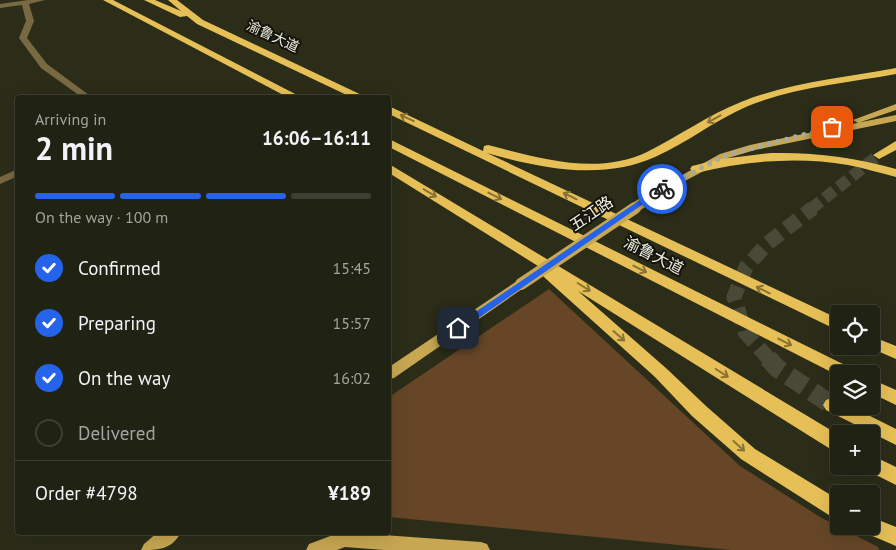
<!DOCTYPE html>
<meta charset="utf-8">
<style>
:root{--surface:#202213;--page:#2d2f21;--text:#f1f3f6;--muted:#a2a4a0;--line:#3d3f33;--accent:#2563eb}
body{margin:0;font-family:"PT Sans","Noto Sans SC",sans-serif;background:var(--page);color:var(--text);height:100vh;display:flex;flex-direction:column;font-size:19px;white-space:nowrap}
*{box-sizing:border-box;margin:0}
p{font-size:16px;color:var(--muted)}
.icon{flex:none;width:28px;height:28px;fill:none;stroke:currentColor;stroke-width:2;stroke-linecap:round;stroke-linejoin:round}
.map{position:relative;flex:1;overflow:hidden}
.details{position:absolute;left:15px;top:95px;width:376px;height:440px;display:flex;flex-direction:column;background:var(--surface);border-radius:5px;box-shadow:0 5px 20px #0002,0 0 0 1px var(--line)}
.details>*{flex:none}
.controls{position:absolute;left:830px;top:305px;display:grid;gap:10px}
.controls a{display:grid;place-items:center;width:50px;height:50px;border-radius:5px;background:var(--surface);box-shadow:0 5px 20px #0002,0 0 0 1px var(--line);font-size:25px}
.pin{position:absolute;display:grid;place-items:center;width:42px;height:42px;color:#fff;margin:-21px;border-radius:10px;box-shadow:0 2px 8px #0006}
.courier{position:absolute;display:grid;place-items:center;width:50px;height:50px;margin:-25px;border:4px solid #2563eb;border-radius:50%;background:#fff;color:#222;box-shadow:0 1px 6px #0007}
.head em{font-style:normal;font-weight:600}
.head div{display:flex;flex-direction:column-reverse}
.head{display:flex;align-items:center;justify-content:space-between;height:85px;padding:0 20px}
h1{font-size:32px;font-weight:600;line-height:38px}
.bar{display:grid;grid-template-columns:repeat(4,1fr);gap:8px 5px;align-content:center;height:60px;padding:0 20px}
.bar i{height:6px;border-radius:4px;background:var(--line)}
.bar .selected{background:var(--accent)}
.bar p{grid-column:span 4}
.line{display:flex;align-items:center;gap:12px;padding:0 20px;border-top:1px solid var(--line)}
.line div{flex:1}
ol{padding:0 20px;list-style:none}
li{display:flex;align-items:center;gap:15px;height:55px}
li p{margin-inline-start:auto}
li .icon{padding:5px;border-radius:50%;background:var(--accent);color:#fff;stroke-width:4}
li:last-child{color:var(--muted)}
li i{width:28px;height:28px;border:2px solid var(--line);border-radius:50%}
.map>svg:first-child{display:block}
.green{fill:#664627}
.lines{fill:none;stroke-linecap:round;stroke-linejoin:round}
.highway-tunnel-far2{stroke:#484a37;stroke-width:12;stroke-dasharray:12 5.5;stroke-linecap:butt}
.highway-tunnel-far1{stroke:#484a37;stroke-width:15;stroke-dasharray:15 8;stroke-linecap:butt}
.highway-tunnel{stroke:#484a37;stroke-width:19;stroke-dasharray:19 9;stroke-linecap:butt}
.minor{fill:#796943;fill-rule:evenodd}
.major{fill:#c7a752;fill-rule:evenodd}
.highway{fill:#e6bf56;fill-rule:evenodd}
.major-bridge-far1{stroke:#c7a752;stroke-width:10}
.major-bridge{stroke:#c7a752;stroke-width:12}
.oneway{stroke:#887235}
.route{fill:#2563eb}
.done{stroke:#aaab9c;stroke-width:5;stroke-dasharray:0 9}
.labels{text-anchor:middle;stroke-width:4;stroke-linejoin:round;paint-order:stroke}
.far-street-label{font-size:14px;fill:#eeefe2;stroke:#14140c}
.street-label{font-size:16px;fill:#eeefe2;stroke:#14140c}
</style>
<div class="map">
<svg width="896" height="550" viewBox="0 0 896 550">
<rect width="100%" height="100%" fill="#2b2d19"/>
<path class="green" d="M549,289L740,466L820,517L878,547L879,550H731L389,517V397Z"/>
<g class="lines">
<path class="highway-tunnel-far2" d="M811,209L879,155"/>
<path class="highway-tunnel-far1" d="M769,359L745,332L734,297L746,267L768,243L813,208"/>
<path class="highway-tunnel" d="M768,358L777,368L832,405"/>
<path class="minor" d="M28,0H45L29,4L34,21L27,38L47,64L93,98H83L41,68L19,38L26,21L22,5L0,8V4Z
M18,169V176L0,184V177Z"/>
<path class="major" d="M896,104V110L858,123L853,120Z
M896,115V121L755,150L728,158L668,190L664,191L659,188L720,154L750,145Z
M521,280L527,284L525,287L394,378L389,379V367L517,281Z
M158,532H181C172,550 158,550 141,550L144,544Z
M341,532L481,542L487,544L490,550H384L345,547L337,550H306L309,544Z"/>
<path class="highway" d="M103,0H113L303,98H289Z
M144,0H155L181,11L168,0H177L203,20L368,98H353L197,24L187,16L180,17Z
M896,68V74C847,83 795,87 748,106C715,120 687,143 655,157C602,181 540,168 487,153L839,319V331L389,114V107L393,108L483,151L484,146L488,145C538,158 597,176 647,152C679,136 708,115 741,102C790,82 844,78 896,68Z
M389,139L855,370L858,374H839V376L389,147Z
M896,141V150L879,159L873,155Z
M771,153C814,152 854,157 896,169V177C880,173 864,168 848,165C797,156 746,161 696,173L690,169L692,166L721,159Z
M389,164L839,435V452L832,450L578,291L667,369L706,406L755,449L839,500V520L832,517L741,459L692,416L655,377L545,278L542,275L546,271L389,173Z
M871,336L896,346V359L866,346H871Z
M871,379L896,390V405L871,393Z
M832,398L839,400V406H850L896,429V445L826,410L823,405L826,400Z
M871,455L896,467V485L864,469L863,466H871Z
M871,517L896,527V546L863,532L860,526H871Z"/>
<path class="major-bridge-far1" d="M633,209L664,188"/>
<path class="major-bridge" d="M521,284L635,208"/>
</g>
<defs><path id="oneway-shaft" d="M-6 0H5M1.5-3L5.5 0L1.5 3" fill="none" stroke-width="1.6" stroke-linecap="round" stroke-linejoin="round" transform="scale(1.25)"/></defs>
<g class="oneway">
<use href="#oneway-shaft" transform="translate(407 118) rotate(-155)"/>
<use href="#oneway-shaft" transform="translate(714 119) rotate(151)"/>
<use href="#oneway-shaft" transform="translate(430 193) rotate(31)"/>
<use href="#oneway-shaft" transform="translate(495 196) rotate(27)"/>
<use href="#oneway-shaft" transform="translate(570 196) rotate(-154)"/>
<use href="#oneway-shaft" transform="translate(640 269) rotate(27)"/>
<use href="#oneway-shaft" transform="translate(584 287) rotate(32)"/>
<use href="#oneway-shaft" transform="translate(763 290) rotate(-154)"/>
<use href="#oneway-shaft" transform="translate(619 336) rotate(41)"/>
<use href="#oneway-shaft" transform="translate(785 342) rotate(27)"/>
<use href="#oneway-shaft" transform="translate(722 373) rotate(32)"/>
<use href="#oneway-shaft" transform="translate(739 446) rotate(42)"/>
</g>
<path class="route" d="M659,187L665,189L461,330H455V326Z"/>
<g class="lines">
<path class="done" d="M662,189L724,156L832,127"/>
</g>
<g class="labels">
<g class="far-street-label">
<text transform="translate(273 36) rotate(25)" y="5">渝鲁大道</text>
</g>
<g class="street-label">
<text transform="translate(591 213) rotate(-34)" y="6">五江路</text>
<text transform="translate(654 255) rotate(27)" y="6">渝鲁大道</text>
</g>
</g>
</svg>
<div class="controls">
<a><svg class="icon" aria-label="locate" viewBox="0 0 24 24"><circle cx="12" cy="12" r="6"/><path d="M12 2v4M12 18v4M2 12h4M18 12h4"/></svg></a>
<a><svg class="icon" aria-label="layers" viewBox="0 0 24 24"><path d="M12 4l9 5-9 5-9-5zM3 14l9 5 9-5"/></svg></a>
<a>+</a>
<a>−</a>
</div>
<div class="pin" style="left:832px;top:127px;background:#ea580c"><svg class="icon" aria-label="bag" viewBox="0 0 24 24"><path d="M5 8h14l-1 12H6zM9 8a3 3 0 0 1 6 0"/></svg></div>
<div class="pin" style="left:458px;top:328px;background:#1f2937"><svg class="icon" aria-label="home" viewBox="0 0 24 24"><path d="M3 11l9-7 9 7M6 9v11h12V9"/></svg></div>
<div class="courier" style="left:662px;top:189px"><svg class="icon" aria-label="bike" viewBox="0 0 24 24"><circle cx="6" cy="16" r="4"/><circle cx="18" cy="16" r="4"/><path d="M6 16l4-8h5l3 8M10 8l3 8H6M13 5h3"/></svg></div>
<section class="details">
<div class="head"><div><h1>2 min</h1><p>Arriving in</p></div><em>16:06–16:11</em></div>
<div class="bar"><i class="selected"></i><i class="selected"></i><i class="selected"></i><i></i><p>On the way · 100 m</p></div>
<ol>
<li><svg class="icon" aria-label="check" viewBox="0 0 24 24"><path d="M5 12l5 5 9-10"/></svg>Confirmed<p>15:45</p></li>
<li><svg class="icon" aria-label="check" viewBox="0 0 24 24"><path d="M5 12l5 5 9-10"/></svg>Preparing<p>15:57</p></li>
<li><svg class="icon" aria-label="check" viewBox="0 0 24 24"><path d="M5 12l5 5 9-10"/></svg>On the way<p>16:02</p></li>
<li><i></i>Delivered</li>
</ol>
<div class="line" style="height:65px"><div>Order #4798</div><b>¥189</b></div>
</section>
</div>
